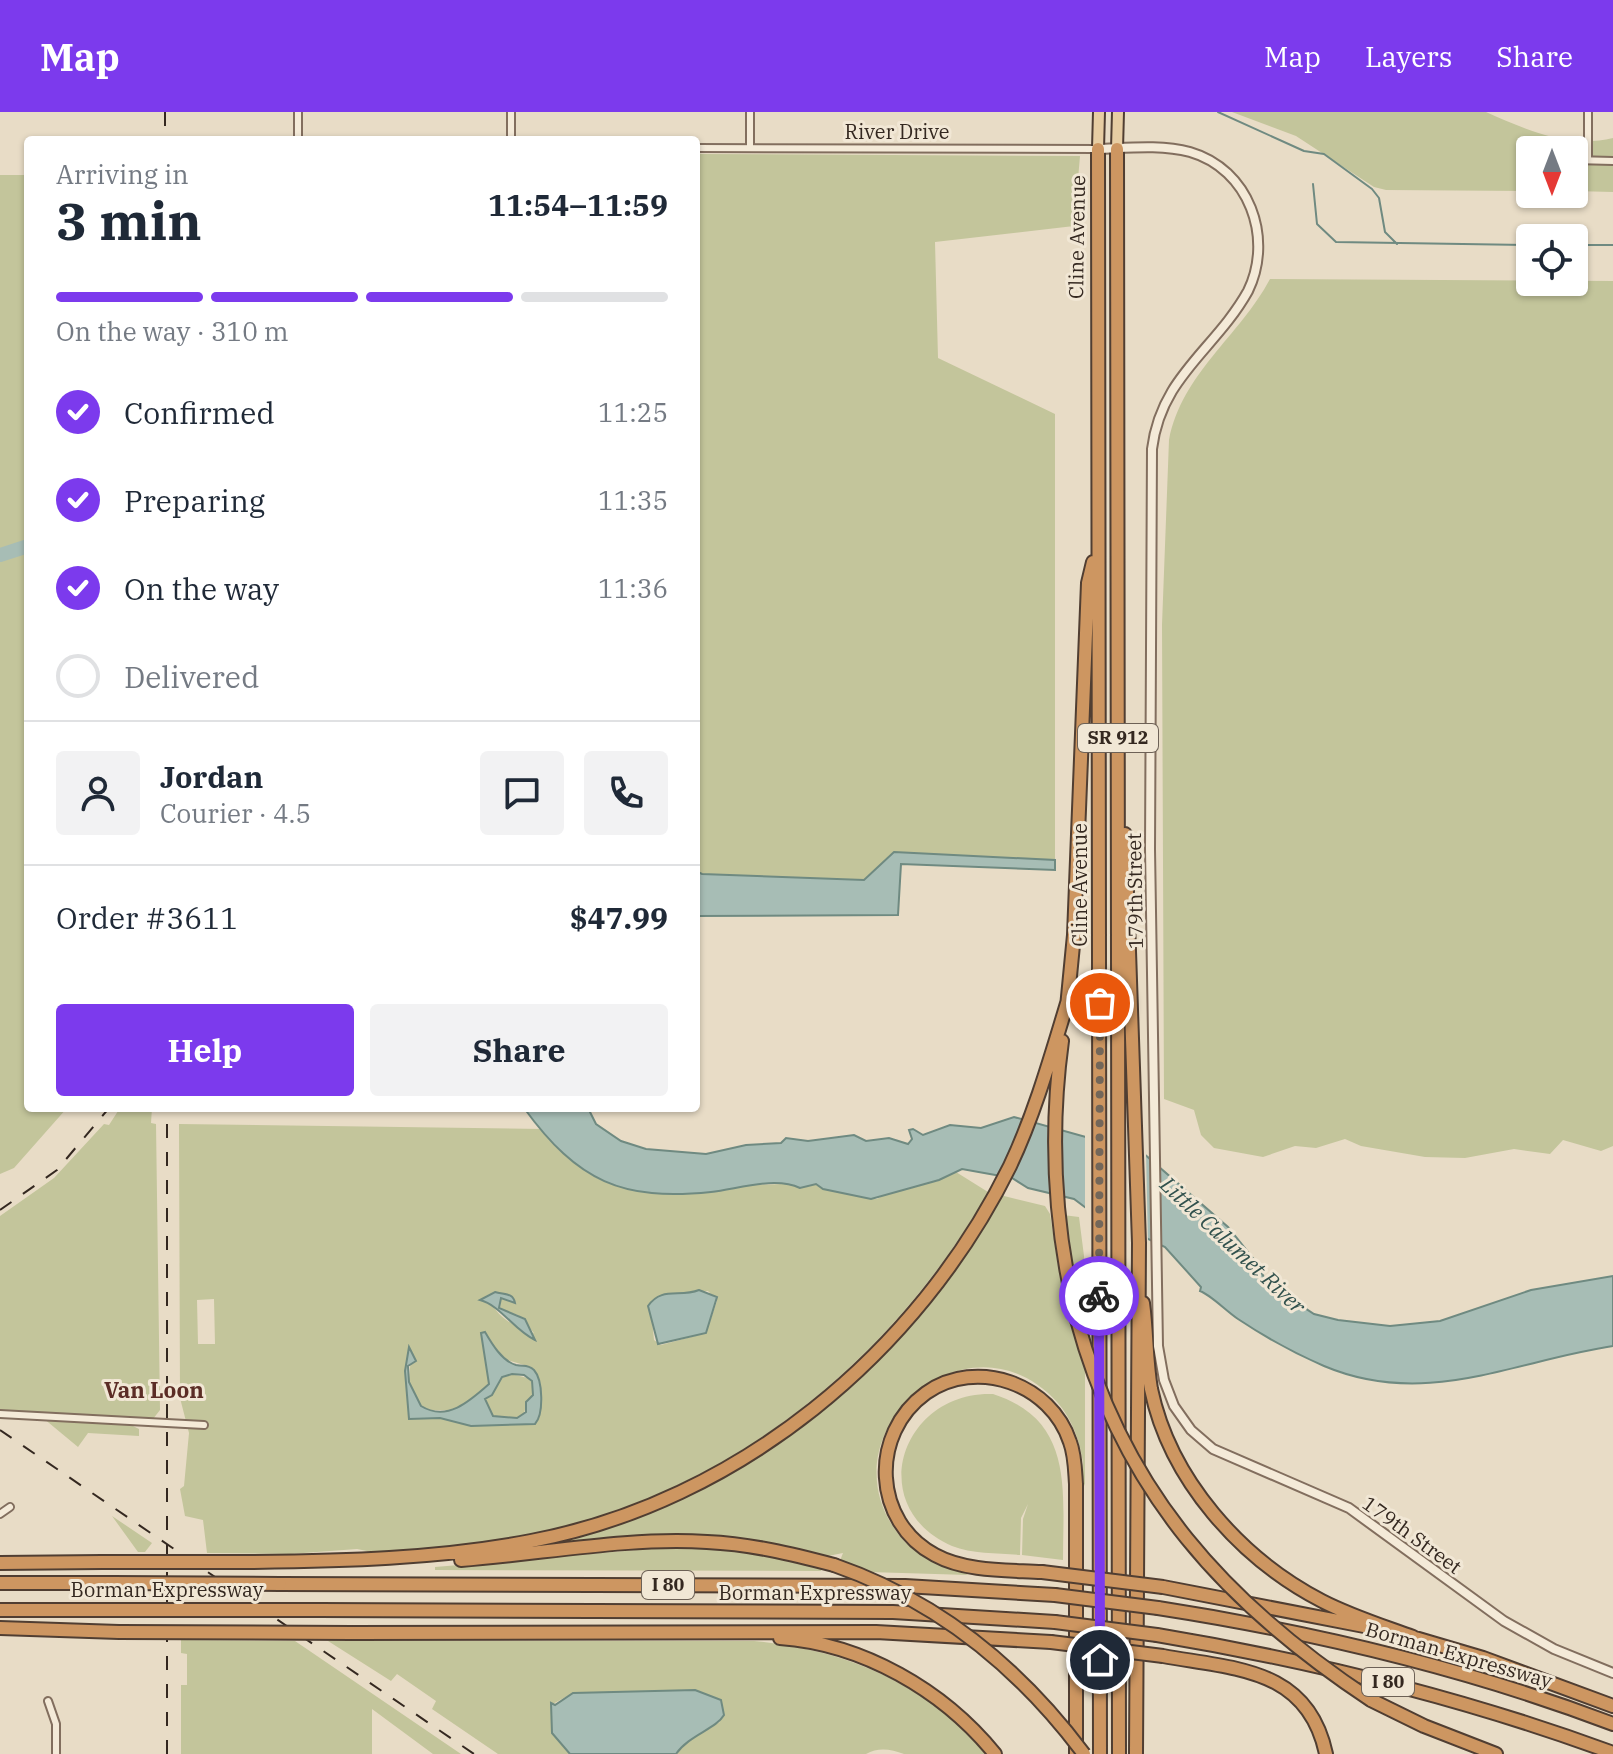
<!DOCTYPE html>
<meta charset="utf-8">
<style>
:root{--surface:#fff;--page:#f2f2f3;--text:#1f2937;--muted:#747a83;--line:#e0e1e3;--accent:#7c3aed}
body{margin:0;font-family:"IBM Plex Serif",serif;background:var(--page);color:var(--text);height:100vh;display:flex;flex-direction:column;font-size:30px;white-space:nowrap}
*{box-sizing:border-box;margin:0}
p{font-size:26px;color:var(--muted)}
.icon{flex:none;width:44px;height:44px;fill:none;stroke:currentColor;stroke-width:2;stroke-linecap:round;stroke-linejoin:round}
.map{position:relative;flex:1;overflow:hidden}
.details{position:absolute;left:24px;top:24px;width:676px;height:976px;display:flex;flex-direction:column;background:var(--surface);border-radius:8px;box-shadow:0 2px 6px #0004}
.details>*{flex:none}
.needle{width:52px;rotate:180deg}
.controls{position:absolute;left:1516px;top:24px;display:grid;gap:16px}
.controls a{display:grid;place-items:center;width:72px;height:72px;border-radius:8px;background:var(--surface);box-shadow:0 2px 6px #0004;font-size:40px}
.pin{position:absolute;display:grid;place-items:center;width:68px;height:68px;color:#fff;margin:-34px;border:4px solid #fff;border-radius:50%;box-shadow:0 2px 8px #0007}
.courier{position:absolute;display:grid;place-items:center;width:80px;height:80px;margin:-40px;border:6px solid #7c3aed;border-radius:50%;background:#fff;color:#222;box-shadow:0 2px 10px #0007}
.headline em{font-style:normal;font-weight:800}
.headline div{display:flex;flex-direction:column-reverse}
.headline{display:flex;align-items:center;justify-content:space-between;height:136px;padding:0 32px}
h1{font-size:52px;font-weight:800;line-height:60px}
.bar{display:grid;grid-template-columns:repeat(4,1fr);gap:12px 8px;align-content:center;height:96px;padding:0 32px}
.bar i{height:10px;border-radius:6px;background:var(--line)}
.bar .active{background:var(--accent)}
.bar p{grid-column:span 4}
.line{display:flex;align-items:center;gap:20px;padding:0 32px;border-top:2px solid var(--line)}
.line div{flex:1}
.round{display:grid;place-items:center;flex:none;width:84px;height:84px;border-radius:8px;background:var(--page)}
ol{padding:0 32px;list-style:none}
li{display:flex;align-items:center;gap:24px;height:88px}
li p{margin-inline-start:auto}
li .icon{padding:8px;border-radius:50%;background:var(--accent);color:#fff;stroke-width:4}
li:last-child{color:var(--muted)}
li i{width:44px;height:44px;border:4px solid var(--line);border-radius:50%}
.action{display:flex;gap:16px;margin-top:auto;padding:16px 32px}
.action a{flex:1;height:92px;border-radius:8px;background:var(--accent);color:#fff;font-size:32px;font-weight:800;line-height:92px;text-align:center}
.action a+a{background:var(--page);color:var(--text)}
header{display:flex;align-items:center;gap:48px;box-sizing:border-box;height:112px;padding:0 40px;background:var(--accent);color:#fff}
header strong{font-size:38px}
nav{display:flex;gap:44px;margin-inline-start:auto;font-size:28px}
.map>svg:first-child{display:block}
.green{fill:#c3c59b;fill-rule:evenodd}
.water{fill:#a7bdb5;stroke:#6f8a81;stroke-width:2;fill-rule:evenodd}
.pier{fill:#e8dcc6}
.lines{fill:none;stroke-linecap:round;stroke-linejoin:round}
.stream{stroke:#6f8a81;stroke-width:2}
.river{stroke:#a7bdb5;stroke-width:14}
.minor-casing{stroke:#826e5e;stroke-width:10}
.tertiary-casing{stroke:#826e5e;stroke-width:12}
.primary-casing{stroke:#503e32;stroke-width:14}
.motorway-casing{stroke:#503e32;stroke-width:16}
.minor{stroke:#f4ead8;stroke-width:6}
.tertiary{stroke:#f4ead8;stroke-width:8}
.primary{stroke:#e7cda3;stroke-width:10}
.motorway{stroke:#cd9661;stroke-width:12}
.rail{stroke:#342820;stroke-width:2;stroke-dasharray:14 14;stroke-linecap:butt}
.motorway-bridge-casing{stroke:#503e32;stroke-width:16;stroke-linecap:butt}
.motorway-bridge{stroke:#cd9661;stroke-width:12}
.done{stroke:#73675a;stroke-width:8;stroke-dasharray:0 14.4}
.route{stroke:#7c3aed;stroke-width:10}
.labels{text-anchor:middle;stroke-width:6;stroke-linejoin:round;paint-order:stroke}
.shield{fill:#f1e7d5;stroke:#6d6156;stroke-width:2}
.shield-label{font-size:18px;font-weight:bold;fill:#342820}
.street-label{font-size:20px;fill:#342820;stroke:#f1e7d5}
.water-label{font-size:22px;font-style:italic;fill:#31514d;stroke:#f1e7d5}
.neighbourhood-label{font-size:22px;font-weight:bold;fill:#5b2c25;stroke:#f1e7d5}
</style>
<header>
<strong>Map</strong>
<nav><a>Map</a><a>Layers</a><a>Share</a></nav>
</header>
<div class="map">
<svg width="1613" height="1642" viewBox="0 0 1613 1642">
<rect width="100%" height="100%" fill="#e8dcc6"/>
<path class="green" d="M1232,0H1486C1527,18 1568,37 1613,26V80L1574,79V38H1530V79L1386,78L1374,75L1296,24Z
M696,42L1080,44L1074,114L935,130L938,246L1055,302V748L894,740L864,768L702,762L696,759Z
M0,63H28V996H67L14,1056L0,1062Z
M1270,167L1613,169V1034L1601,1039L1563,1028L1550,1042L1514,1037L1465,1046L1425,1045L1361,1034L1345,1027L1316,1036L1295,1034L1263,1045L1214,1036L1201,1023L1194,998L1164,987L1162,513L1169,328C1182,261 1239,225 1270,167Z
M120,996H152L151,1011L156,1012L160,1298L153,1307L0,1299V1104L54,1066L104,1012L109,1013Z
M179,1012L543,1017C597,1090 654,1086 736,1074C754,1071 773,1074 791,1071L805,1075L817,1072L823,1077L877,1087L891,1079L938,1069L956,1060L988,1080C890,1252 726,1383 529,1423C477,1433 425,1437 372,1440L357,1437L290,1442L207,1441L203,1408L185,1404L180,1377L184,1374L189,1321L180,1286ZM708,1179L717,1189L706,1221L661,1233L654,1228L651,1197L673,1182ZM506,1181L515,1191L501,1186L500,1197L518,1203L534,1221C517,1216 498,1206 491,1190ZM214,1187L215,1232H198L197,1188ZM481,1221L507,1248L531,1255L538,1264L541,1287L535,1312L471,1314L440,1306L409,1307L405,1259L411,1243L409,1270L421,1294L428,1298H457L489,1272Z
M1000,1083L1045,1094L1050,1102L1060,1166L1085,1257V1374C1082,1368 1083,1360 1083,1351C1080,1329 1072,1307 1057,1290C966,1190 813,1328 905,1430C926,1452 950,1451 968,1463L836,1459L843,1441L828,1444L748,1427L705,1423H651L539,1434L713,1367L872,1251Z
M1063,1103L1079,1105L1084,1144L1082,1205Z
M512,1262L531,1267L533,1283L527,1288L524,1302L517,1306L493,1304L485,1286L502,1265Z
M993,1282C1074,1308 1063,1377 1063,1448L1022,1443L1023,1407L1028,1392L1021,1406L1020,1443C998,1441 972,1442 952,1434C863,1395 901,1279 993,1282Z
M43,1306L127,1311L139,1317V1324L88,1321L78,1335Z
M112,1404L152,1431L145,1440H138Z
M684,1434L757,1440L822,1455L821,1459L435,1458V1455Z
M181,1528L295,1529L461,1642H433L372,1597V1642H181V1573H187V1542L181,1541Z
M328,1529H754C845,1538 926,1571 986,1642H904C891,1637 878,1635 866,1642H676L697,1620L720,1610L691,1578L573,1581L551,1593L554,1601L551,1617L570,1642H498L432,1597L436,1589L397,1562L391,1569Z"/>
<path class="water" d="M894,740L1055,748V758L901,752L898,803L696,804V759L702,762L864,768Z
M524,996H588L596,1012L621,1029L646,1037L706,1042L746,1033L781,1031L786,1026L808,1029L854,1023L866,1029L889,1026L908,1032L912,1027L909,1018L913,1017L923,1023L950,1013L981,1016L1014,1005L1143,1041L1228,1115L1256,1150L1267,1171L1314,1202L1338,1208L1390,1214L1440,1209L1531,1178L1613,1164V1234C1513,1249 1426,1297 1324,1254C1294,1241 1265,1225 1238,1207C1226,1199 1211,1183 1200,1179L1201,1175L1165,1135L1090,1099L1074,1087L1028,1076L1012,1066L962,1057L939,1068L871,1087L823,1077L816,1072L800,1076C775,1064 738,1077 711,1080C622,1089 578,1070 524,996Z
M699,1178L717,1185L706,1221L658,1232L648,1194C662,1174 679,1186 699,1178Z
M495,1180C503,1183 513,1180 515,1191L501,1186L499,1196L525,1207L535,1228C515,1219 500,1193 480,1188Z
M485,1220C492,1232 502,1249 516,1253C524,1255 527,1252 534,1258C543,1268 544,1302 535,1312L471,1314L440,1306L409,1307L405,1259L409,1235L416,1249L408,1254L409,1270L421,1294C447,1310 470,1289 489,1272L481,1221ZM512,1262L524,1263L532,1269L533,1283L526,1290V1300L517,1306L493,1304L485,1287L492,1283L502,1265Z
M695,1578L721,1588L724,1603C716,1617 689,1623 676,1642H570L552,1621L551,1591L555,1593L573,1581Z"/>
<path class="pier" d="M1085,1021L1122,1028L1146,1040L1148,1131L1085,1100Z"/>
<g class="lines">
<path class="stream" d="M1218,0L1304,39L1324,42L1372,77L1379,86L1385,120L1397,132
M1313,72L1317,112L1336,130L1530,133
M1574,133H1613"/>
<path class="river" d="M0,443L28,434"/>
<g class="minor-casing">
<path id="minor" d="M298,0V28
M511,0V28
M750,0V36
M696,36L1098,37
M1528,47H1530
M1574,48L1613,49
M1588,48V0
M0,1302L204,1313
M0,1402L10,1395
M48,1589L56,1612V1642"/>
</g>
<g class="tertiary-casing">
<path id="tertiary" d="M1098,37C1127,36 1161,32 1190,40C1249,57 1274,126 1248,179C1215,238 1161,264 1152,337L1150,737L1158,1234L1164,1268L1174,1294L1191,1318L1213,1337L1349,1396L1504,1509L1554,1537L1613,1561"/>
</g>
<g class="primary-casing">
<path id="primary" d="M1098,37L1099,0
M1117,37L1118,0"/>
</g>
<g class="motorway-casing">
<path id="motorway" d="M1098,37L1100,1642
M1117,37L1119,1642
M1125,722L1139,1131L1136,1642
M1067,895L1074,823L1088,471L1093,450
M1062,929C1049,1024 1054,1115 1077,1208
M1143,1191C1147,1220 1146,1248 1151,1277C1170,1368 1241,1447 1322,1489C1351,1504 1383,1514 1413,1525
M461,1448C542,1442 625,1425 707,1430C751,1432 792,1442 834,1453
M247,1450C342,1449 437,1447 531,1429C738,1390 918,1241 1010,1054C1035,1001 1051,944 1068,888
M0,1451L102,1450
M1042,1460C1008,1458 966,1460 935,1443C873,1410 869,1322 926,1281C977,1245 1051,1272 1070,1330C1075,1343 1075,1358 1076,1372V1642
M0,1471H112
M280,1472L905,1474L1055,1483
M1163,1475L1364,1514
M1158,1496C1313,1520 1466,1556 1613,1612
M0,1498H122
M319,1498L893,1500L1055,1510
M0,1516L119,1520
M352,1521L876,1520L1051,1530
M1157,1523C1313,1549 1464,1586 1613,1641
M1405,1523L1483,1546L1613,1594
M780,1526C863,1532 943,1578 995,1642
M1163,1544C1235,1557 1308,1556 1326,1642
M1371,1588L1424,1614L1496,1642"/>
</g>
<use href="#minor" class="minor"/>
<use href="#tertiary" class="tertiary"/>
<use href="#primary" class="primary"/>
<use href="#motorway" class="motorway"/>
<path class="rail" d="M165,0V28
M0,1098L57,1058L109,996
M0,1318L474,1642
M167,1642V996"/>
<g class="motorway-bridge-casing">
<path id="motorway-bridge" d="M1077,1208C1123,1380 1226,1492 1371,1588
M102,1450H247
M834,1453C938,1489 1019,1555 1084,1642
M1042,1460L1163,1475
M112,1471L280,1472
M1055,1483L1158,1496
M122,1498H319
M1055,1510L1157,1523
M119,1520L352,1521
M1051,1530L1163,1544"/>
</g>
<use href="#motorway-bridge" class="motorway-bridge"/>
</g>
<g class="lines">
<path class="done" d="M1099,1184L1100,891"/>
<path class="route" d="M1099,1184L1100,1548"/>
</g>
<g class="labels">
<g class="shield">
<rect x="1078" y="612" width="80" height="28" rx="6"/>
<rect x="642" y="1459" width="52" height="28" rx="6"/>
<rect x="1362" y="1556" width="52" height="28" rx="6"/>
</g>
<g class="shield-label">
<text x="1118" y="632">SR 912</text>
<text x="668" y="1479">I 80</text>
<text x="1388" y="1576">I 80</text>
</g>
<g class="street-label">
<text x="897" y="27">River Drive</text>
<text transform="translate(1077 125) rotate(-89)" y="7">Cline Avenue</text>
<text transform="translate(1080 773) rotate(-90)" y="7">Cline Avenue</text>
<text transform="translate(1135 779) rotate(-91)" y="7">179th Street</text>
<text transform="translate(1412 1423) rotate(36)" y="7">179th Street</text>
<text x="167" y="1485">Borman Expressway</text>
<text x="815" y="1488">Borman Expressway</text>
<text transform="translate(1459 1543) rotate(16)" y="7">Borman Expressway</text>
</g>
<g class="water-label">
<text transform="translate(1233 1133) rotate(43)" y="8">Little Calumet River</text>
</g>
<g class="neighbourhood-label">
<text x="154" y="1286">Van Loon</text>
</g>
</g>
</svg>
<div class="controls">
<a><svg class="needle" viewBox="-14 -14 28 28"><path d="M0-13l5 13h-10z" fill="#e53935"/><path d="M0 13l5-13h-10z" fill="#747a83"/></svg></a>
<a><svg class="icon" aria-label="locate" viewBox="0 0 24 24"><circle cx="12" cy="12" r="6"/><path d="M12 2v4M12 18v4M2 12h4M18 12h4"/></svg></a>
</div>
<div class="pin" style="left:1100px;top:891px;background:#ea580c"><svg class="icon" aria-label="bag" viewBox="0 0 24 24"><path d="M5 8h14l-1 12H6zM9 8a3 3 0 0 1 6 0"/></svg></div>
<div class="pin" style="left:1100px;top:1548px;background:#1f2937"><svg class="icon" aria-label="home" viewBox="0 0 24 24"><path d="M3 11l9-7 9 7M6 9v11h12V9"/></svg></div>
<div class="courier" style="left:1099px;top:1184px"><svg class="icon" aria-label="bike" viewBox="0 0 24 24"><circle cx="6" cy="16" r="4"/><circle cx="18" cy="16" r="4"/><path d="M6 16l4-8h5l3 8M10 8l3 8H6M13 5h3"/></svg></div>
<section class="details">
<div class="headline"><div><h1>3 min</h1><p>Arriving in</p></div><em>11:54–11:59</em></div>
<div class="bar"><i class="active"></i><i class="active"></i><i class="active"></i><i></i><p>On the way · 310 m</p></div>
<ol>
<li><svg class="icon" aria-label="check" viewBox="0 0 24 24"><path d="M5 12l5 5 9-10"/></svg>Confirmed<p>11:25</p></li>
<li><svg class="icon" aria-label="check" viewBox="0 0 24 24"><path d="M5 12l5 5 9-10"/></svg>Preparing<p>11:35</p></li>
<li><svg class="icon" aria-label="check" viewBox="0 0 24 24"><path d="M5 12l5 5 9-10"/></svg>On the way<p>11:36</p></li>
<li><i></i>Delivered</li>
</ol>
<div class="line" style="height:144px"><a class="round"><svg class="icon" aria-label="person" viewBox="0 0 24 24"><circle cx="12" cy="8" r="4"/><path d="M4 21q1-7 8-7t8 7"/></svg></a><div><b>Jordan</b><p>Courier · 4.5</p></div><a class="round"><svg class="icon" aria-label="chat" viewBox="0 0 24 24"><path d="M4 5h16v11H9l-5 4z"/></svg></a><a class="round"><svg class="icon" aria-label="phone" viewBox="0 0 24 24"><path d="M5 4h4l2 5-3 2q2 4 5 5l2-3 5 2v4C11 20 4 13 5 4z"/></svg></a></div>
<div class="line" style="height:104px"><div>Order #3611</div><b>$47.99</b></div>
<div class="action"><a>Help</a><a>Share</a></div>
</section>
</div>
